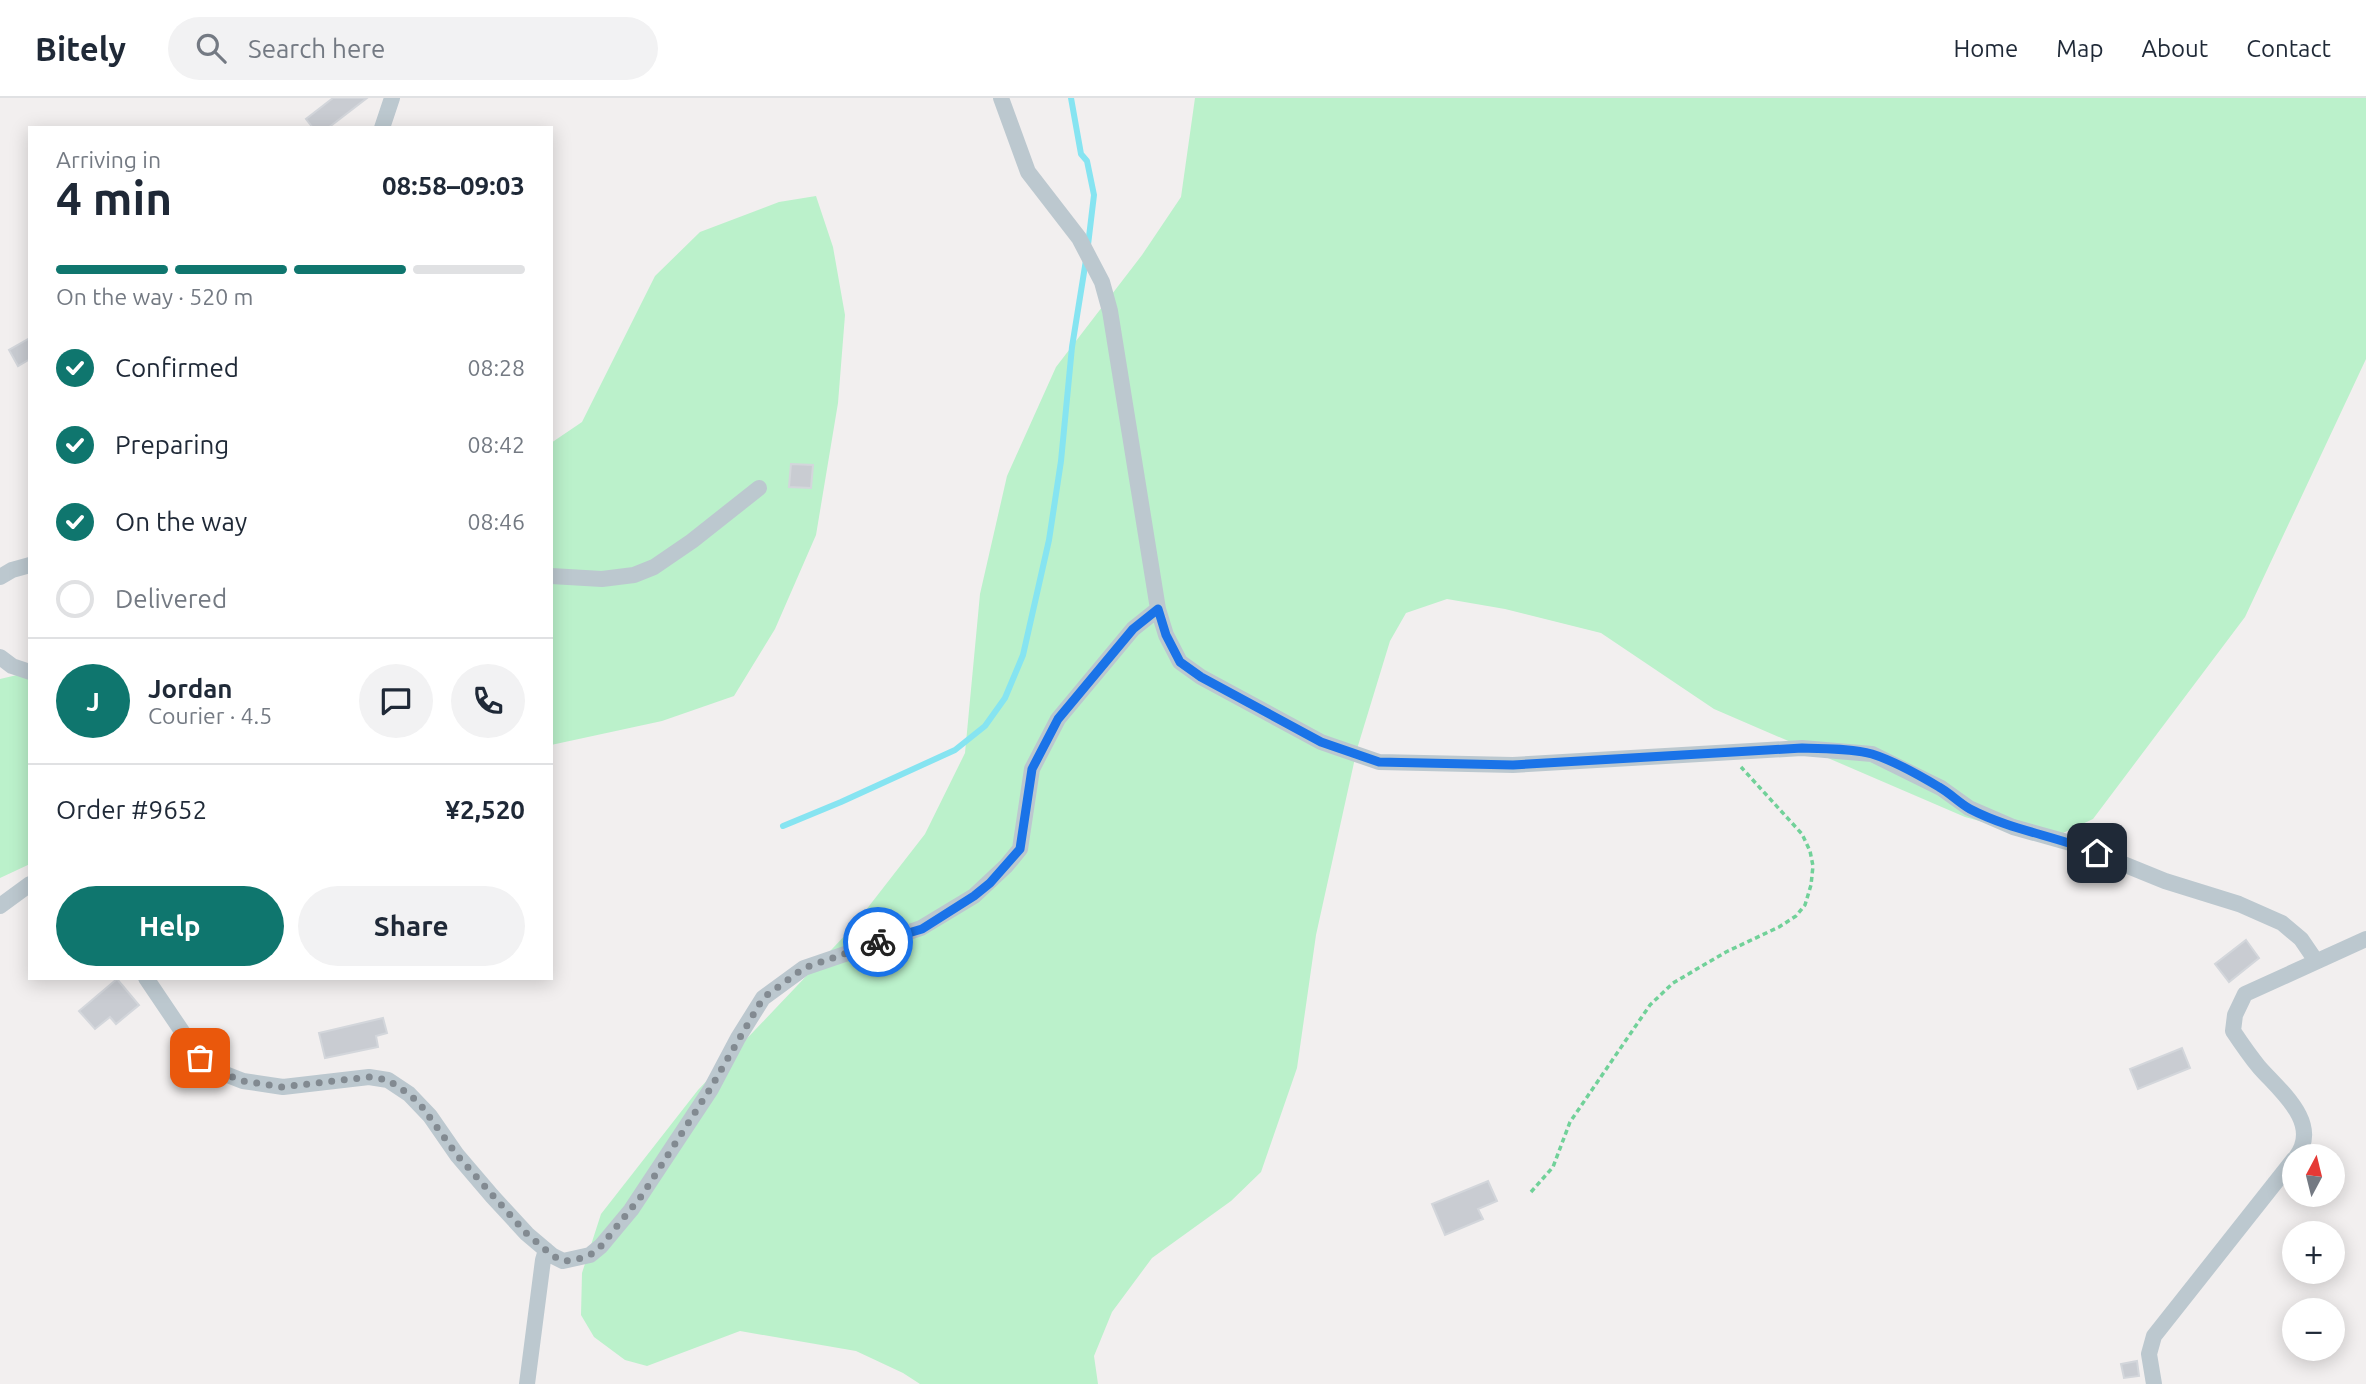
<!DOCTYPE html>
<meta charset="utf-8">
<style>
:root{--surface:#fff;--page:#f2f2f3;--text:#1f2937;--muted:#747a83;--line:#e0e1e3;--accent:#0f766e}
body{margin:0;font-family:Ubuntu,sans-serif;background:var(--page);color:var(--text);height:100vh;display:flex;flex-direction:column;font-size:26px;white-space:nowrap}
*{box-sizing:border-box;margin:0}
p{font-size:23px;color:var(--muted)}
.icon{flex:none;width:38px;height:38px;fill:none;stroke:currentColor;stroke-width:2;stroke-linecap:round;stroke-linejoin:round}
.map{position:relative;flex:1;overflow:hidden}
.drawer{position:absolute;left:28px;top:28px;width:525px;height:854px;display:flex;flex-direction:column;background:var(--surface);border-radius:0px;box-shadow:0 4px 18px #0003}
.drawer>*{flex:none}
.needle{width:46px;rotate:7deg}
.tools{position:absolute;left:2282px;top:1046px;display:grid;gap:14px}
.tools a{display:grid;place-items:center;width:63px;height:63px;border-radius:50%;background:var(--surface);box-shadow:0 4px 18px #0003;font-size:35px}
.pin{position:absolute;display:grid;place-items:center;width:60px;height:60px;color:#fff;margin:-30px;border-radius:14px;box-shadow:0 4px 10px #0006}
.courier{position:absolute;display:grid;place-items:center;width:70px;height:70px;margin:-35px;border:5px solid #1a73e8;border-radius:50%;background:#fff;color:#222;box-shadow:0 2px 9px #0007}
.overview em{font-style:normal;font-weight:600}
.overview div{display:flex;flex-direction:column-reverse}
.overview{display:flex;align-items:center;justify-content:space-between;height:119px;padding:0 28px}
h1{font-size:46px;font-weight:600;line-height:52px}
.bar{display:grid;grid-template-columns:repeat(4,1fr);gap:10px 7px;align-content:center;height:84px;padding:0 28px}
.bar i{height:9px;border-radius:5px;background:var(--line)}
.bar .on{background:var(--accent)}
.bar p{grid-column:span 4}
.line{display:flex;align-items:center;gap:18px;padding:0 28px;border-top:2px solid var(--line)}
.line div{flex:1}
.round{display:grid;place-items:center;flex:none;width:74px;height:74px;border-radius:37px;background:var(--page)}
ol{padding:0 28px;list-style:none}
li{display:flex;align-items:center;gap:21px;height:77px}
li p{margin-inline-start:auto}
li .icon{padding:7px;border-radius:50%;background:var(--accent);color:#fff;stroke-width:4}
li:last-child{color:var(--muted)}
li i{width:38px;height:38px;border:4px solid var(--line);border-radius:50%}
.button{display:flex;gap:14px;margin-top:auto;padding:14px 28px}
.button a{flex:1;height:80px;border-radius:42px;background:var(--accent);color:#fff;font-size:28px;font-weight:600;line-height:80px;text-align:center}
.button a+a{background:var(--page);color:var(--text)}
header{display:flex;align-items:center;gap:42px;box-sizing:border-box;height:98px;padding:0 35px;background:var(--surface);border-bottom:2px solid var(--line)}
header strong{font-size:33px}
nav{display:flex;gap:38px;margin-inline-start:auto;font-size:24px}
.search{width:490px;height:63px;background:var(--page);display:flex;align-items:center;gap:18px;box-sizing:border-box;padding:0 24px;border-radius:38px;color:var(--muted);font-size:26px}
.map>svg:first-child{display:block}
.green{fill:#bbf1cb}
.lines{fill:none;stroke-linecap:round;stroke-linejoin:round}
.stream{stroke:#86e4f1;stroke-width:6}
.building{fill:#c9ccd2;stroke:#d3d6db;stroke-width:2}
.path{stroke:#71d199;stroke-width:3.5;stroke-dasharray:5 3.5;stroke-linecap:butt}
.street{stroke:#bcc8cf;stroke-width:16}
.done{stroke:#828a91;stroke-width:7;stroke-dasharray:0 12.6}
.route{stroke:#1a73e8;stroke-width:9}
</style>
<header>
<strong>Bitely</strong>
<div class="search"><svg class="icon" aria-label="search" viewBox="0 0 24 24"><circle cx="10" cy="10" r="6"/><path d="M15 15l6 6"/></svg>Search here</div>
<nav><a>Home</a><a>Map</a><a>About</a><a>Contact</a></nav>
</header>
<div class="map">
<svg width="2366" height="1286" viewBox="0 0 2366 1286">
<rect width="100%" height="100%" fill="#f2efef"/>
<path class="green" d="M1195,0H2366V261L2245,519L2093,721L2048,742L1965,719L1714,611L1601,535L1505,511L1447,501L1406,515L1390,543L1357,651L1316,837L1297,970L1261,1074L1231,1103L1152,1160L1112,1214L1094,1258L1098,1286H920L903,1275L856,1253L740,1233L647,1268L625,1262L594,1239L581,1217L582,1175L601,1116L698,992L852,830L925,736L965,655L980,496L1007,378L1056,269L1142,157L1181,99Z
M816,98L833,149L845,217L838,305L816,437L775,531L734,598L662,623L551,647V345L582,324L655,178L700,134L779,104Z
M30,574V766L0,780V581Z"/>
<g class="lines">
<path class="stream" d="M1071,0L1081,56L1087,63L1094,97L1088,147
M783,728L841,704L955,652L985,628L1005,600L1023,557L1049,442L1061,363L1072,249L1086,162"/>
</g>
<path class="building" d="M333,0H367L328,30H313L306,21Z
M30,240V261L18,268L9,252Z
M791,366L813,367L811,390L789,389Z
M2246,842L2259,860L2229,884L2215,866Z
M117,881L139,907L116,926L110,919L95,931L79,913Z
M383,920L387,935L376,938L378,949L325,960L319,935Z
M2182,950L2190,970L2138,991L2130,971Z
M1488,1083L1497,1103L1478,1111L1483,1121L1445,1137L1432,1106Z
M2137,1263L2139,1278L2124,1280L2121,1266Z"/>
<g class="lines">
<path class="path" d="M1531,1094L1553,1069L1570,1024L1650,907L1673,885L1726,854L1779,829L1796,818L1805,807L1811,787L1813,768L1810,753L1802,736L1741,669"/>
<path class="street" d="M1001,0L1028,74L1079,140L1102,184L1110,213L1158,511L1166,537L1180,564L1201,579L1321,644L1379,664L1513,667L1802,650L1872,656L1941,690L1969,710L2013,729L2074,746L2165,783L2239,806L2282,825L2301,841L2316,863
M382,30L392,0
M551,478L602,481L634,477L654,469L692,443L759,390
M0,479L12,472L30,467
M0,559L12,568L30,574
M0,808L30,786
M146,880L200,960L220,974L243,983L283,989L369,979L388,982L409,996L430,1018L457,1057L492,1098L527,1136L553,1158L563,1163L590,1157L601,1148L631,1112L711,991L738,940L763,900L804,870L921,830L974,798L1006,768L1020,751L1032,671L1058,621L1133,531L1158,511
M2296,1059C2322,1025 2279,992 2259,969C2250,958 2241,945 2233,933L2235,917L2245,896L2366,841
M527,1286L543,1162L546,1152
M2154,1286L2149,1256L2154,1238L2294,1061"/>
</g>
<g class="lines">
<path class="done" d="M200,960L220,974L243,983L282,989L369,979L388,982L409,996L420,1006L457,1057L527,1136L553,1158L563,1163L575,1162L590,1157L601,1148L643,1096L710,991L763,900L804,870L878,844"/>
<path class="route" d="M878,844L922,831L974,798L990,785L1020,751L1032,671L1058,621L1133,531L1158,511L1166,537L1180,564L1201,579L1321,644L1379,664L1513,667L1802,650C1825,651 1850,650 1872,656C1895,663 1919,677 1939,689C1950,695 1959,705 1970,711C2010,732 2056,738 2097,755"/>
</g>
</svg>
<div class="tools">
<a><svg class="needle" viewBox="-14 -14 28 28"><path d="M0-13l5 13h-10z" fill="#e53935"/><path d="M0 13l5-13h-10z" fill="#747a83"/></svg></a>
<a>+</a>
<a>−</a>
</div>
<div class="pin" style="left:200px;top:960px;background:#ea580c"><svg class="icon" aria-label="bag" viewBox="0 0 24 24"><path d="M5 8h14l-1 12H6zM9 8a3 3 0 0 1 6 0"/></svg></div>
<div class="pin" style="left:2097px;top:755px;background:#1f2937"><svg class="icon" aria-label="home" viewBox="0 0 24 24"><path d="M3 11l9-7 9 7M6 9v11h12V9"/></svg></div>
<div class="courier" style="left:878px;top:844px"><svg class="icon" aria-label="bike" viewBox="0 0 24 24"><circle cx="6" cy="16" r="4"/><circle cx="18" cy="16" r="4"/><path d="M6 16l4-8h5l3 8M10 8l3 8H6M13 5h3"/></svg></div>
<section class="drawer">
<div class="overview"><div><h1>4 min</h1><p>Arriving in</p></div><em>08:58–09:03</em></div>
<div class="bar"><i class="on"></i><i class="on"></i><i class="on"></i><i></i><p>On the way · 520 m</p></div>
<ol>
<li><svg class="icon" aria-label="check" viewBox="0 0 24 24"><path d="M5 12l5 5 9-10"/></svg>Confirmed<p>08:28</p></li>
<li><svg class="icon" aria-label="check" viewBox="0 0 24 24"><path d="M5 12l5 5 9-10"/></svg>Preparing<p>08:42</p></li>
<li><svg class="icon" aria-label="check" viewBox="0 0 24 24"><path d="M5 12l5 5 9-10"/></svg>On the way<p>08:46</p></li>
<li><i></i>Delivered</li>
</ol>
<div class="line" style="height:126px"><b class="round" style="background:var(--accent);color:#fff">J</b><div><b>Jordan</b><p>Courier · 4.5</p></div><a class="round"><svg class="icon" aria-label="chat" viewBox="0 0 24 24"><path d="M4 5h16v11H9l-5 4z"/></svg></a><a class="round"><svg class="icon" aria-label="phone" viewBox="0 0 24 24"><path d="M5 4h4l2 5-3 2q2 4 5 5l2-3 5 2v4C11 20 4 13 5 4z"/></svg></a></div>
<div class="line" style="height:91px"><div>Order #9652</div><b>¥2,520</b></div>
<div class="button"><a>Help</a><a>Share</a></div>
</section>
</div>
